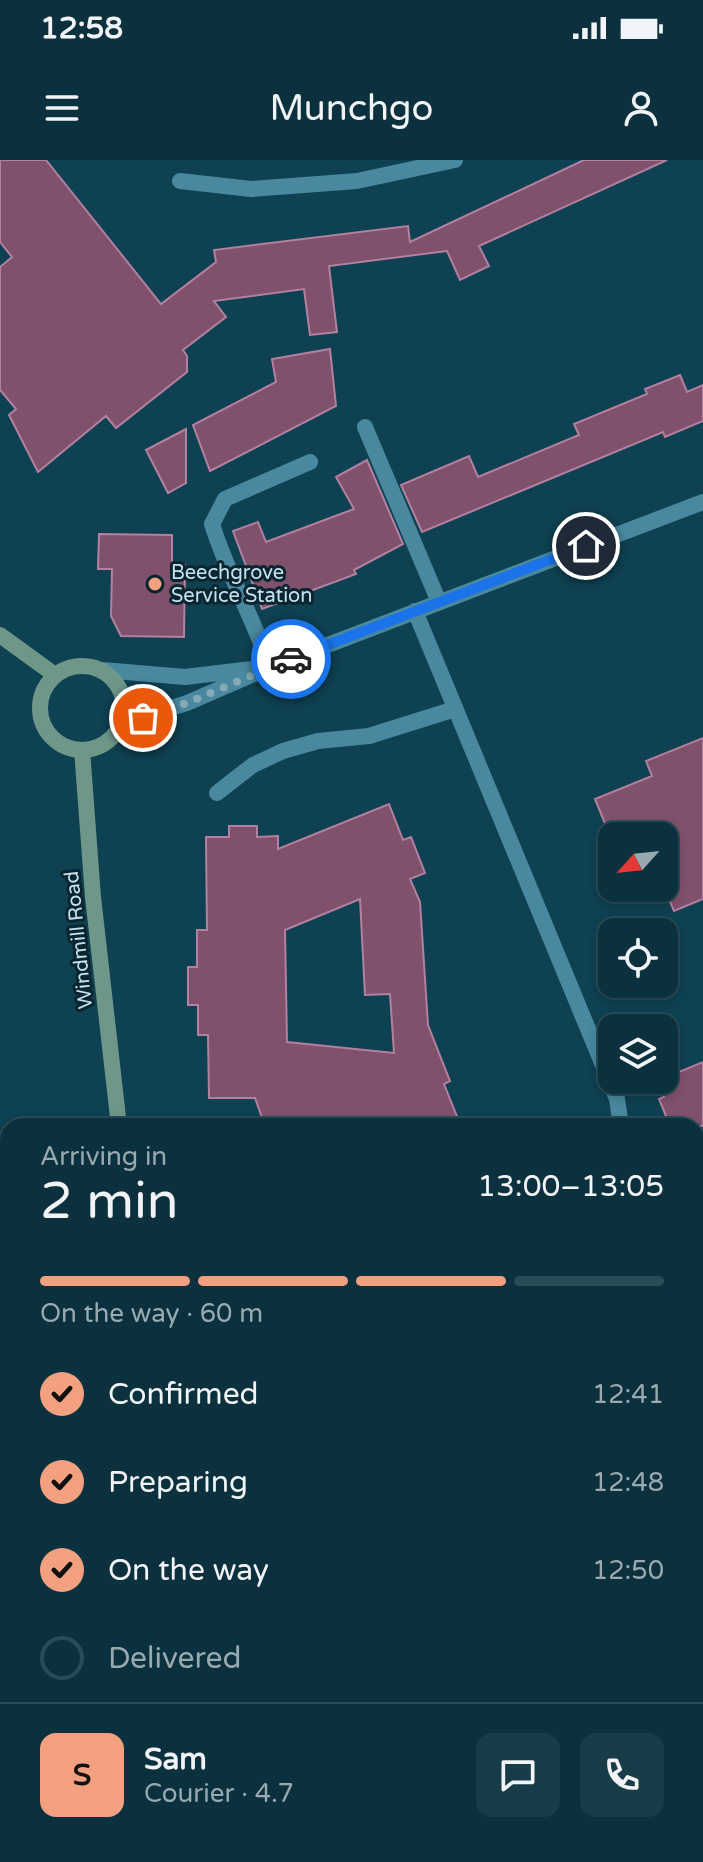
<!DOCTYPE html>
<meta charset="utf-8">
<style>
:root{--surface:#0a313d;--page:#183d48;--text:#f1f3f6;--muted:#99a9b0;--line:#2a4c57;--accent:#f2a07f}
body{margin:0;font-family:"Varela Round",sans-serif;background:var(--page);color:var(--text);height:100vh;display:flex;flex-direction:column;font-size:30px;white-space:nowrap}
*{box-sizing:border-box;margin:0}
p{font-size:26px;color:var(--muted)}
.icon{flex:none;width:44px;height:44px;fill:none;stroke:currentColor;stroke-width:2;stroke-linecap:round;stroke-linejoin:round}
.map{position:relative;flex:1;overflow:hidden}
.sheet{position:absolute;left:0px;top:958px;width:704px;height:744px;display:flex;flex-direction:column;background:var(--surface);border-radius:24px 24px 0 0;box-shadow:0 4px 12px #0003,0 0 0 2px var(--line)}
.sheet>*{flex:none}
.needle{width:52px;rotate:243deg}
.controls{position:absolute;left:598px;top:662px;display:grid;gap:16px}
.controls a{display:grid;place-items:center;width:80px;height:80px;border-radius:16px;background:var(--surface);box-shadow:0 4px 12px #0003,0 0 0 2px var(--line);font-size:40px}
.pin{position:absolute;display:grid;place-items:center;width:68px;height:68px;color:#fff;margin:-34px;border:4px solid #fff;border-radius:50%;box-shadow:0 2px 8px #0007}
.courier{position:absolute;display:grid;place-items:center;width:80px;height:80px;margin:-40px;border:6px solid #1a73e8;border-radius:50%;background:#fff;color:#222;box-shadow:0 2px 10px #0007}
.overview em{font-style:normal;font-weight:600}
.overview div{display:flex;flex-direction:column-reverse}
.overview{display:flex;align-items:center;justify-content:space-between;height:136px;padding:0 40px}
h1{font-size:52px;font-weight:600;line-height:60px}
.bar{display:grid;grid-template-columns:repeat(4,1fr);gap:12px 8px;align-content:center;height:96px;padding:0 40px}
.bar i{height:10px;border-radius:6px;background:var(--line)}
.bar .current{background:var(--accent)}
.bar p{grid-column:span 4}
.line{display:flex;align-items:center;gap:20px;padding:0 40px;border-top:2px solid var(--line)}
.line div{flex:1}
.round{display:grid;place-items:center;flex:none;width:84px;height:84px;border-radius:16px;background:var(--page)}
ol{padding:0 40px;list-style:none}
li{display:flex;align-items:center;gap:24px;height:88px}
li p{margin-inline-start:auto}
li .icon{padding:8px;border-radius:50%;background:var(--accent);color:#111;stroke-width:4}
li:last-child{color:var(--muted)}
li i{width:44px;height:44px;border:4px solid var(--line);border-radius:50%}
.status{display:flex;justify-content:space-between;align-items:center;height:56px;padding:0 40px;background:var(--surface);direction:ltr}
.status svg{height:22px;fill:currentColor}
header{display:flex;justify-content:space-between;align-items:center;height:104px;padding:0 40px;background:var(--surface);font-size:36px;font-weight:600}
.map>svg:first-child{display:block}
.built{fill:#0f4d5f}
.building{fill:#7f516d;stroke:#b3819f;stroke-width:2;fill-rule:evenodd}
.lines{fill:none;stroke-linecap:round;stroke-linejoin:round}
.service{stroke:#49889e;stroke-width:16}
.minor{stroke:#49889e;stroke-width:16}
.tertiary{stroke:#49889e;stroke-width:16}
.secondary{stroke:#6e9789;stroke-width:16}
.done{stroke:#84aab7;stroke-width:8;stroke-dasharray:0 14.4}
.route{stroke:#1a73e8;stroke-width:10}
.poi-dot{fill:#f2a07f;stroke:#0a252e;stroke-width:3}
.labels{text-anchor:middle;stroke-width:6;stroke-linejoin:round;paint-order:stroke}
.poi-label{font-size:20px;fill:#c3e2ee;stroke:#0a252e;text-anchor:start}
.street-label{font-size:20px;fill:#c3e2ee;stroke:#0a252e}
</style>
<div class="status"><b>12:58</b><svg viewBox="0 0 49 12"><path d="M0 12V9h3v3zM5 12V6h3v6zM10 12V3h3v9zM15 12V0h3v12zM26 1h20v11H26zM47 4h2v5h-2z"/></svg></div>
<header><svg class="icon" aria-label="menu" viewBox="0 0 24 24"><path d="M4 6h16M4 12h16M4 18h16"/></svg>Munchgo<svg class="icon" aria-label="person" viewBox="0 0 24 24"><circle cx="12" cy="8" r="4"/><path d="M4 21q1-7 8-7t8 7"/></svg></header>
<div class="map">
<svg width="703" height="1702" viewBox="0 0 703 1702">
<rect width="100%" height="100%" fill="#0e4151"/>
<path class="built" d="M703,1522V1702H383L382,1694H696V1524Z"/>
<path class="building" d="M0,0H46L161,144L216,102L214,90L408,66L410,82L584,0H667L479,86L489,106L460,120L447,91L329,106L337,172L310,175L304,129L214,141L226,157L183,190L187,196V212L116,268L106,256L38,312L9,255L16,249L0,230V107L12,97L0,82Z
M330,189L336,246L210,311L193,265L276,222L272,199Z
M680,215L687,232L703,225V261L665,277L663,272L422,372L401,325L469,296L478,317L579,275L574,264L647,234L645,229Z
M186,269V323L168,333L146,290Z
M367,300L403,384L354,410L356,414L262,449L233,371L258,362L266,382L354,349L336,317Z
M99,374L172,375V405H185L184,477L121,476L111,456L112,409H98Z
M703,578V739L674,751L664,728V676H637L631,662L608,671L595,639L652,616L646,601Z
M389,644L403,680L411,677L425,713L410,719L420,742L428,865L450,921L444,924L458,959L440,966H265L255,938H209L208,875H198V845H188V807H197V770H207L206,677H229V666H257V677L278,676V689ZM360,739L365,835L390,834L394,893L287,882L285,770Z
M703,902V966H670L659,939L664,937L657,921Z"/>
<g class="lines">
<path class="service" d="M365,267L439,442
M415,451L617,939L621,966
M217,633L253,605L283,591L318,581L369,576L455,549
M696,1565L703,1561"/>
<path class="minor" d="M180,21L251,29L357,21L455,0
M270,507C253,457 227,413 212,364L225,339L310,302
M0,1202L8,1191
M0,1214L8,1215
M310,1702L317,1694"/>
<path class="tertiary" d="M103,510L185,517L252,509
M122,564L187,543L270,507L703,342"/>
<path class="secondary" d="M0,475L55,515
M40 548a42 42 0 1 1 84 0a42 42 0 1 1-84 0Z
M82,590L93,737L119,966
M347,1694L348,1702"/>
</g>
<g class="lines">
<path class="done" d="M143,558L187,543L291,499"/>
<path class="route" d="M291,499L586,386"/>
</g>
<circle class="poi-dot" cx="155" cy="424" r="8"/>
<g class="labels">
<g class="poi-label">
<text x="171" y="419">Beechgrove<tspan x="171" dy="23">Service Station</tspan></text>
</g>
<g class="street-label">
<text transform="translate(78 780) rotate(-96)" y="7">Windmill Road</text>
</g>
</g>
</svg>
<div class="controls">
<a><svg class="needle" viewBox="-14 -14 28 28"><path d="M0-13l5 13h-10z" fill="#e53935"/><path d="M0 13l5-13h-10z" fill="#99a9b0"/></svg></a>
<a><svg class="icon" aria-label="locate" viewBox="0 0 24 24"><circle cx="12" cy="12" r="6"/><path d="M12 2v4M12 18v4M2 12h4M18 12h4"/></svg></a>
<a><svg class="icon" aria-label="layers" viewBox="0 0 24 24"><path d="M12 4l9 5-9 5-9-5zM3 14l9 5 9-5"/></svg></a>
</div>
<div class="pin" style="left:143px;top:558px;background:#ea580c"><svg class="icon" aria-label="bag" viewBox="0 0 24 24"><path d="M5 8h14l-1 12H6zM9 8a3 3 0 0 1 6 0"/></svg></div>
<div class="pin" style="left:586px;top:386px;background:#1f2937"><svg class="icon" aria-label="home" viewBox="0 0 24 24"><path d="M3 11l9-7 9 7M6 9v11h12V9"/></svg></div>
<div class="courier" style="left:291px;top:499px"><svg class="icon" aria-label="car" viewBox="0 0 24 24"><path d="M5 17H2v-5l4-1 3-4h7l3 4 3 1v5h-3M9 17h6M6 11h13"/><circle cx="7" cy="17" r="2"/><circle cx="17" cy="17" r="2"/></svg></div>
<section class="sheet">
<div class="overview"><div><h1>2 min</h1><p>Arriving in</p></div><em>13:00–13:05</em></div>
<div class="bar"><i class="current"></i><i class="current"></i><i class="current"></i><i></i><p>On the way · 60 m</p></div>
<ol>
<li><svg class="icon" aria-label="check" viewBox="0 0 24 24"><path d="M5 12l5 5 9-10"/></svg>Confirmed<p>12:41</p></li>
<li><svg class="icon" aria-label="check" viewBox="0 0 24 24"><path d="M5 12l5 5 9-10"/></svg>Preparing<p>12:48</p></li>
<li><svg class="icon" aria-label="check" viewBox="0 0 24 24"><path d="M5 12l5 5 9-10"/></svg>On the way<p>12:50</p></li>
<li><i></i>Delivered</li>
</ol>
<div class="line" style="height:144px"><b class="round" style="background:var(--accent);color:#111">S</b><div><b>Sam</b><p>Courier · 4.7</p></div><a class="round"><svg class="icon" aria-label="chat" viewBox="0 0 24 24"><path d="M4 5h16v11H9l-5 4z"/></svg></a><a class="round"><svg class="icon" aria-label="phone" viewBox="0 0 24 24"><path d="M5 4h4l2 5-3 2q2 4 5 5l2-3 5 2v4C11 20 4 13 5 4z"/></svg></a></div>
</section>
</div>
